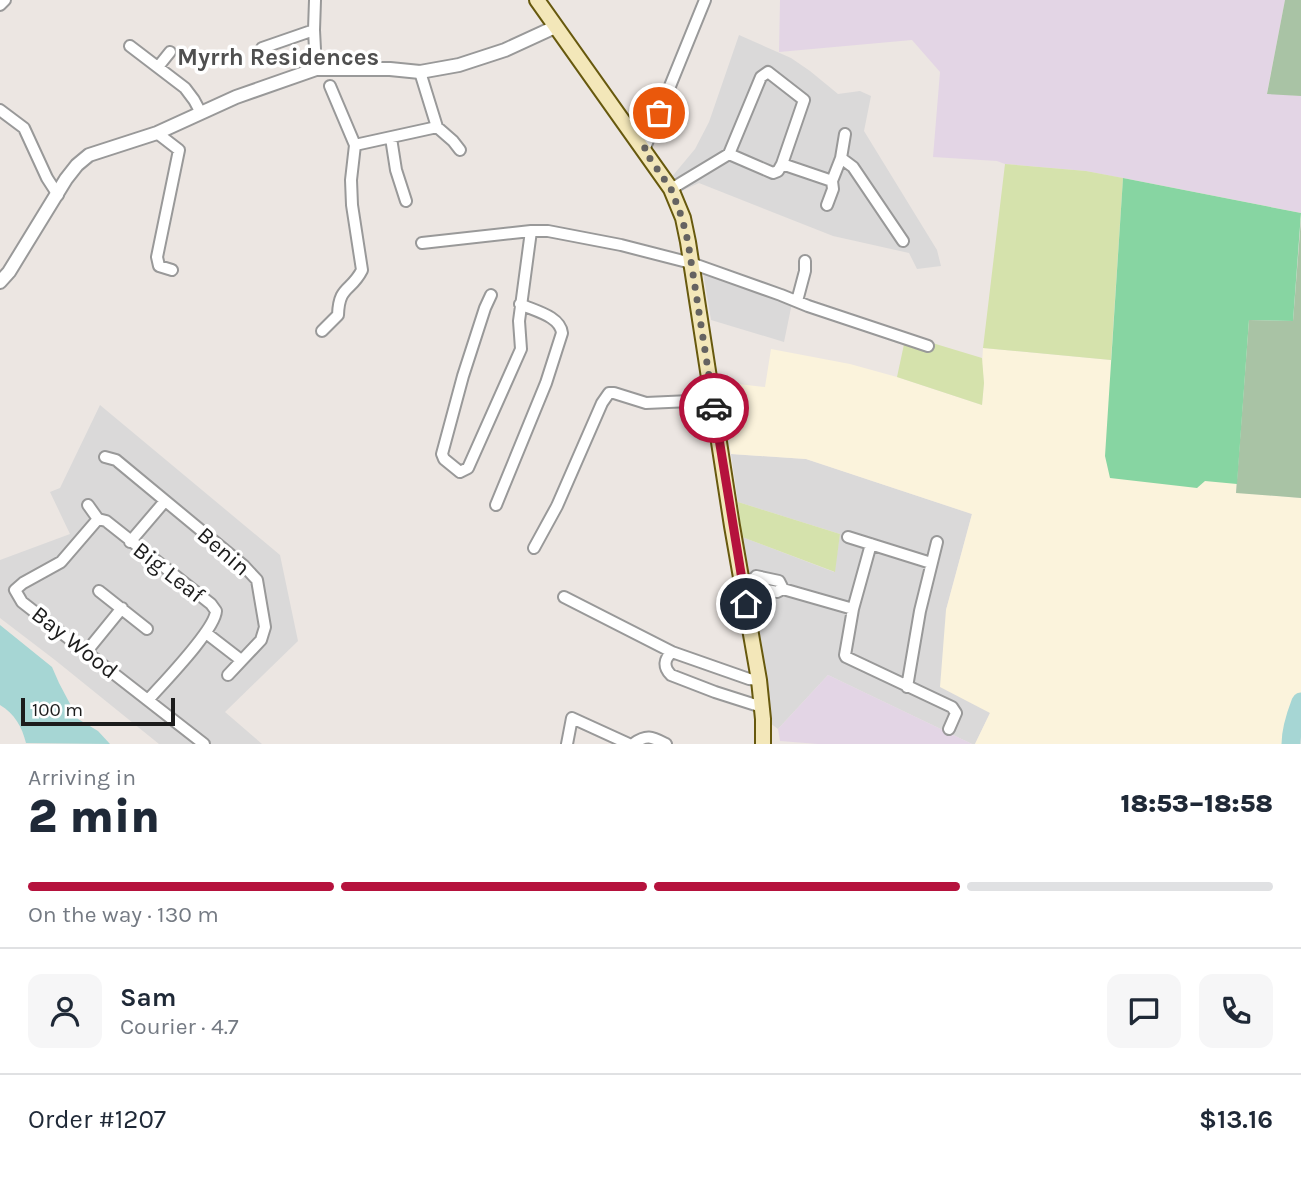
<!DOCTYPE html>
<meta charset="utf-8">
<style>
:root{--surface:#fff;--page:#f6f6f7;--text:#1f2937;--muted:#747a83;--line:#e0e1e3;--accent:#b5123d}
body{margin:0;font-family:Karla,sans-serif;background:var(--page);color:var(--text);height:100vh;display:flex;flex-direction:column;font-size:26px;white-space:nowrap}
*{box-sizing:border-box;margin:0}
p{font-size:23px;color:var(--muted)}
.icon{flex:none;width:38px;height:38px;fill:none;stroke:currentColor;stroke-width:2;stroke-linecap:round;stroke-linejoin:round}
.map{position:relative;height:744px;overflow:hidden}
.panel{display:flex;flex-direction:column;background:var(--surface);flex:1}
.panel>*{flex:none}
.scale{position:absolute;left:21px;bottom:18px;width:154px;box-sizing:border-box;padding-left:7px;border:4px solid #1c1c1c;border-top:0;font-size:19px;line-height:24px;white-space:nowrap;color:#1c1c1c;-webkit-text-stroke:5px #fff;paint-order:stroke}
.pin{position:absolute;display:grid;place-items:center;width:60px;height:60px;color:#fff;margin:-30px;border:4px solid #fff;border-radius:50%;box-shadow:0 2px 7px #0007}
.courier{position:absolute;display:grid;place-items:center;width:70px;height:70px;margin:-35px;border:5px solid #b5123d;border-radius:50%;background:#fff;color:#222;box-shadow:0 2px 9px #0007}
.headline em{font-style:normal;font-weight:800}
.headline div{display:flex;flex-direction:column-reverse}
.headline{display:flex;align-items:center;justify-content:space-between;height:119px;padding:0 28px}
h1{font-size:46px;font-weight:800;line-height:52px}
.bar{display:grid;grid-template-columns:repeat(4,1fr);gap:10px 7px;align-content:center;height:84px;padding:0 28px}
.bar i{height:9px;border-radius:5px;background:var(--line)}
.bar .on{background:var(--accent)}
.bar p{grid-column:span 4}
.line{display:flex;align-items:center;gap:18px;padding:0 28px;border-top:2px solid var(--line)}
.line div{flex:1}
.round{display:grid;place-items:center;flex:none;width:74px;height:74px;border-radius:14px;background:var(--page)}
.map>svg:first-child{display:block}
.residential{fill:#dad9d9}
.industrial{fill:#e3d5e5}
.education{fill:#fbf3dc}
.grass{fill:#d5e2ac}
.cemetery{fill:#a9c3a5}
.pitch{fill:#87d5a2}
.water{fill:#a6d6d4}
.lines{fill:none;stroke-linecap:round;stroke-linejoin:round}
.river{stroke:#a6d6d4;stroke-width:19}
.minor-casing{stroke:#999;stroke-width:14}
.tertiary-casing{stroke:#999;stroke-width:16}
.secondary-casing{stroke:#67590e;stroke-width:18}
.minor{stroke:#fff;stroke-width:10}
.tertiary{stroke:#fff;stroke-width:12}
.secondary{stroke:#f3e7b9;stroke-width:14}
.done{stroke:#656361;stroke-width:7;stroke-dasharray:0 12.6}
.route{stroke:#b5123d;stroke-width:9}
.labels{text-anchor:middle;stroke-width:7;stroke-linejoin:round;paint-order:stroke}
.street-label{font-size:23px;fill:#1c1c1c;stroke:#fff}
.neighbourhood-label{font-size:24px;font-weight:bold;fill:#4f4f4f;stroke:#fff}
</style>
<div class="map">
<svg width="1301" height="744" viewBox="0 0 1301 744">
<rect width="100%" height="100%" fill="#ece6e2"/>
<path class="residential" d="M739,35L791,58L810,71L838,94L860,91L871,96L864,131L937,250L941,266L917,269L909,253L833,236L699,183L677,193L670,179L695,149L709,122Z
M703,272L792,303L784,342L711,320Z
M100,405L280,555L298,641L225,712L262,744H159L55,660L0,618V560L70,534L50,492L60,488Z
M731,454L806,459L972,514L946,610L990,713L975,744H972L828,675L778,729L770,723L768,690L761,641L742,537L834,572L840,534L738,502Z"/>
<path class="industrial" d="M780,0H1285L1267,93L1301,96V213L1086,171L1005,164L997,161L933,157L940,72L912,40L779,52Z
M828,675L972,744H818L780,741L778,729Z"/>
<path class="education" d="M1123,178L1301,213V219L1249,320L1236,492L1301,498V694L1289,744H975L990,713L940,687L946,610L972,514L806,459L731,454L721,382L765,387L771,349L850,364L897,377L982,405L984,383L982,364L983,348L1111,360Z"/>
<path class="grass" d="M1005,164L1086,171L1123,178L1111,360L983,348Z
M906,335L982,358L984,383L982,405L897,377Z
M738,502L840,534L835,572L742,537Z"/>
<path class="cemetery" d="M1285,0H1301V96L1267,94Z
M1301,219V498L1236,493L1249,320L1293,321Z"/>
<path class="pitch" d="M1123,178L1301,213L1293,321L1249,320L1237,484L1205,481L1197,488L1110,478L1105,456Z"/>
<path class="water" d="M0,625L52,667L59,683L78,719L98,731L110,744L26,743C22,727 15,714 0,705Z"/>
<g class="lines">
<path class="river" d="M1291,744C1291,730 1296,715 1301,702"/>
<g class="minor-casing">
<path id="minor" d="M315,0L314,30L316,69
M0,5L5,0
M130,46L185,88L194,100L201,113
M262,48L314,30
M158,67L170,52
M420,72L437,127
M768,72L804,100L782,164L778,171L773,173L729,154L761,77Z
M0,110L24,128L47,178L58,195
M157,133L179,150L157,257L159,266L172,270
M391,138L396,170L406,201
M355,145L437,127L453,141L460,150
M644,150L705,0
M841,158L853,167L903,241
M782,164L832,181
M671,189L729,154
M827,205L833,189L832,181L841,158L845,134
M422,243L531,231H548L621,245L691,263L781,295L808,306L928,346
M491,295L485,308L463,376L442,454L444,459L460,472L468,468L521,349L519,321L531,231
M797,301L805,271V261
M322,331L338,315C339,285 351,292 362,270L352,205L351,180L355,145L330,86
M105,457L116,460L244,566L257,580L265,627L261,640L228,675
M88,505L98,519
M496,505L546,383L562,333C560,316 535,311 520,304
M98,519L61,562L23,583L15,590L22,602L204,744
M98,519L106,521L211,604L216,611C215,630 163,683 148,700
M848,537L931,563
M130,542L165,501
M871,544L853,609L845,655L846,657L952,707L956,713L949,729
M534,548L557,506L602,403L609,393H614L646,403L713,400
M741,579L752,581L757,588L777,592L783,589L853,609
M752,581L756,576L779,581L783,589
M99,591L147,629
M564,597L672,652L749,679L759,680
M206,633L241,660
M87,651L122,608
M672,652C664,659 663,667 671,675L715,692L762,707
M907,687L920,611L937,542
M567,744L572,718L629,744
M633,744C647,734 652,737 666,744"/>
</g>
<g class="tertiary-casing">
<path id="tertiary" d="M0,282L9,272L66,179L77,165L89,155L157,133L236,97L316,69H390L420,72L459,65L505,50L555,27"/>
</g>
<g class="secondary-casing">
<path id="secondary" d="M537,0L671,189L683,218L688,242L732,526L759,680L763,719V744"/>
</g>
<use href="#minor" class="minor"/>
<use href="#tertiary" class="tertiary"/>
<use href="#secondary" class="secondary"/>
</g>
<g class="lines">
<path class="done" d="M659,113L644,150L671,189L682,218L688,242L714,408"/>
<path class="route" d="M714,408L746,604"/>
</g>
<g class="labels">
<g class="street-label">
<text transform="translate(224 551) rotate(41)" y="8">Benin</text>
<text transform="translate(169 572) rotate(38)" y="8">Big Leaf</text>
<text transform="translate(75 642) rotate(38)" y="8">Bay Wood</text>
</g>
<g class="neighbourhood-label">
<text x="278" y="65">Myrrh Residences</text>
</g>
</g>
</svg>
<div class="scale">100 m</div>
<div class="pin" style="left:659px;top:113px;background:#ea580c"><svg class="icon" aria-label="bag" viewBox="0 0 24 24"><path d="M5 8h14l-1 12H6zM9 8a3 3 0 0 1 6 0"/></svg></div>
<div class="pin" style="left:746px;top:604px;background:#1f2937"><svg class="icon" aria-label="home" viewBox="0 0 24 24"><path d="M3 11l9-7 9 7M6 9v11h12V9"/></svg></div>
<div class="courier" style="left:714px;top:408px"><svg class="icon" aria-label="car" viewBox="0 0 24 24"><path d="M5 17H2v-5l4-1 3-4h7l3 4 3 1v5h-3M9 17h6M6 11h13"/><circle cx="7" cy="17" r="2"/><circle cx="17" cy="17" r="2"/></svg></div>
</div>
<section class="panel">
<div class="headline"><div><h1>2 min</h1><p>Arriving in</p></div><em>18:53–18:58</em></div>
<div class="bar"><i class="on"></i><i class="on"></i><i class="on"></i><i></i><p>On the way · 130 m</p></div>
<div class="line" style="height:126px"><a class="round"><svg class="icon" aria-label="person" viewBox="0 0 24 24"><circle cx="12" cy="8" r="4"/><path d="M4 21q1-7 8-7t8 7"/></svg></a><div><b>Sam</b><p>Courier · 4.7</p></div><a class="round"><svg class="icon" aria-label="chat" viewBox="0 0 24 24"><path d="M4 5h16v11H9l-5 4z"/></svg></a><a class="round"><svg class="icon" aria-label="phone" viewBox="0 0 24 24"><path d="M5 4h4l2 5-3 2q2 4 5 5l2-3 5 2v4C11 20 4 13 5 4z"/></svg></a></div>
<div class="line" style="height:91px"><div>Order #1207</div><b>$13.16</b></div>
</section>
